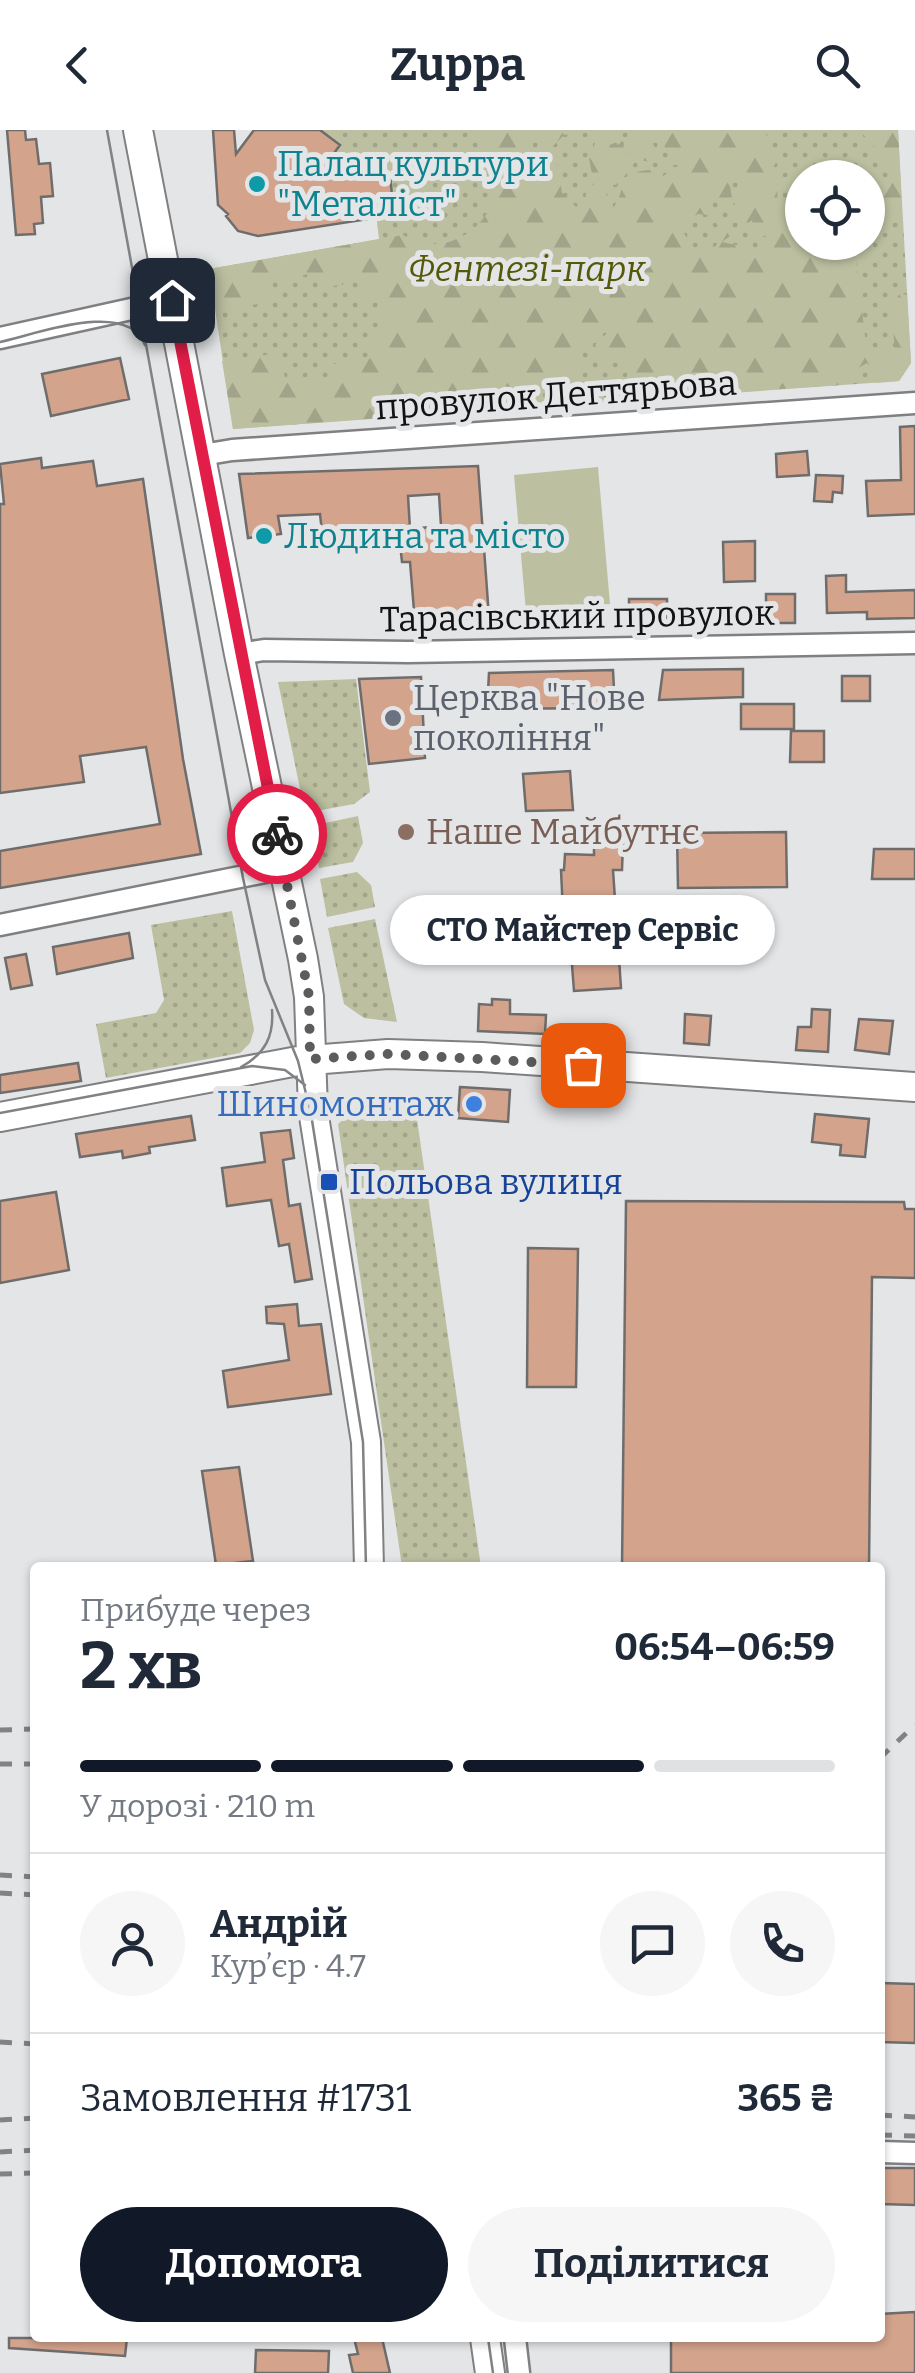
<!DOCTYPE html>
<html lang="uk">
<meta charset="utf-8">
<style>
:root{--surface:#fff;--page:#f6f6f7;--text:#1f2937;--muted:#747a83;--line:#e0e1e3;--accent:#111827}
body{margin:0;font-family:Bitter,serif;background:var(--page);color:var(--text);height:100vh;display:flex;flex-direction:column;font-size:38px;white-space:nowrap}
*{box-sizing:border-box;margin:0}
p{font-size:32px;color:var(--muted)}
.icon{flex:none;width:55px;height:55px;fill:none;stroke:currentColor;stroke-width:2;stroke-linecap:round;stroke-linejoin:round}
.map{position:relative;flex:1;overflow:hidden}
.details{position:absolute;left:30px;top:1432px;width:855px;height:780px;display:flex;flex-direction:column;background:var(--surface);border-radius:10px;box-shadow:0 2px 8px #0004}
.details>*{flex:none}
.fabs{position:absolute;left:785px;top:30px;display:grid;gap:20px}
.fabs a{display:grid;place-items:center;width:100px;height:100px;border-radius:50%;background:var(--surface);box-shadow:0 2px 8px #0004;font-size:50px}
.pin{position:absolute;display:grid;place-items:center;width:85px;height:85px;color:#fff;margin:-42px;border-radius:20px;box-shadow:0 5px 15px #0006}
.courier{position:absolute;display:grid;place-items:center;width:100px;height:100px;margin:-50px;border:8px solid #e11d48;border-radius:50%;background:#fff;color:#222;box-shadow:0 2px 12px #0007}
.bubble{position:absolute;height:70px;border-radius:35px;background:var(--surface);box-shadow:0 2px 8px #0004;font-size:32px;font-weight:700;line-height:70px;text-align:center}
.head em{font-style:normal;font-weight:700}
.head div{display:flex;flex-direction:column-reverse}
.head{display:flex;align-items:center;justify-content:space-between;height:170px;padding:0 50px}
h1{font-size:65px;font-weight:700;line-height:75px}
.bar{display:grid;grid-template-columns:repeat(4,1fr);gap:15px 10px;align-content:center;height:120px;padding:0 50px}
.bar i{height:12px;border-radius:8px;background:var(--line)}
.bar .current{background:var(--accent)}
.bar p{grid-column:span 4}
.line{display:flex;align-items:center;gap:25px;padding:0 50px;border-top:2px solid var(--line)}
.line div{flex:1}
.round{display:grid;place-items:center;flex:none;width:105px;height:105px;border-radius:52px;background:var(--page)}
.button{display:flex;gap:20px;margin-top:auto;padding:20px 50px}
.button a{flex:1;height:115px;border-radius:60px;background:var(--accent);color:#fff;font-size:40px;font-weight:700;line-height:115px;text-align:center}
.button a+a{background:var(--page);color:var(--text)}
header{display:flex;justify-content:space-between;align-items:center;height:130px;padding:0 50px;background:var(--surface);font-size:45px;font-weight:700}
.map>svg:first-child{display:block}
.grass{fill:url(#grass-dots);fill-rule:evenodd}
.forest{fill:url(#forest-firs);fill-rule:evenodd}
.garden{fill:#bcc0a0}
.building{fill:#d3a38c;stroke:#6f6d6c;stroke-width:2.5;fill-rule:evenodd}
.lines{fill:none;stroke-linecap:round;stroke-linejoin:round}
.minor-casing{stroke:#808082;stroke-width:25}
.secondary-casing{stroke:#808082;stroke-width:32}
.minor{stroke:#fff;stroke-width:20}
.secondary{stroke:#fff;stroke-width:28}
.tram{stroke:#818283;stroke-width:2.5}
.rail{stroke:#818283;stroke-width:5;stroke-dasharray:12 12;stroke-linecap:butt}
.done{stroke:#5c5c5e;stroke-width:10;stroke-dasharray:0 18}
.route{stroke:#e11d48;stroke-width:12}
.culture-dot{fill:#0f9aa8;stroke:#e4e5e7;stroke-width:4}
.worship-dot{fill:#6b7280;stroke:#e4e5e7;stroke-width:4}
.education-dot{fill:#8d6e63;stroke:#e4e5e7;stroke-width:4}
.shop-dot{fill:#3f7fe0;stroke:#e4e5e7;stroke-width:4}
.transit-dot{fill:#1a4fb4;stroke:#e4e5e7;stroke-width:4}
.labels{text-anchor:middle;stroke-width:10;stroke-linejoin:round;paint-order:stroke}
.culture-label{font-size:35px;fill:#0d838f;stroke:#e4e5e7;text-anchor:start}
.park-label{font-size:35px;font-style:italic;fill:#555a0b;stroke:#e4e5e7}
.street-label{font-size:35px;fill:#131314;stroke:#e4e5e7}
.worship-label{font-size:35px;fill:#5b616d;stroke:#e4e5e7;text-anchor:start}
.education-label{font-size:35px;fill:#785e54;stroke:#e4e5e7;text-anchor:start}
.shop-label{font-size:35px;fill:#366cbe;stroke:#e4e5e7;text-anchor:end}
.transit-label{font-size:35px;fill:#164399;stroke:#e4e5e7;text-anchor:start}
</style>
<header><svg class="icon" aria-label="back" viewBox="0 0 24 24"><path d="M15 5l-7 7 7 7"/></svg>Zuppa<svg class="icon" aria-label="search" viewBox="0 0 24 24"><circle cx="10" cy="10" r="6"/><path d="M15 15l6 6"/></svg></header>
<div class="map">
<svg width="915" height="2243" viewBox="0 0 915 2243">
<defs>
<pattern id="grass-dots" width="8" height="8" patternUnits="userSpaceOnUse" patternTransform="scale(2.5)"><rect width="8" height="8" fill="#bcc0a0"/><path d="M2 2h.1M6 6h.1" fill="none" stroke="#a1a489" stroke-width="1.8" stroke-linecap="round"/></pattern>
<pattern id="forest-firs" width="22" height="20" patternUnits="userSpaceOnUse" patternTransform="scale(2.5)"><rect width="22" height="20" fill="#bcc0a0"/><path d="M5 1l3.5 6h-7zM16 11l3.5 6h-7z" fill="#a1a489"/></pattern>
</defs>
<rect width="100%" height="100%" fill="#e4e5e7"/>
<path class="grass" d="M320,0H898L911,233L899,251L233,299L209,139L379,109L371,42H365L363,32L340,35L341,45L321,40L340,15ZM802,48H868V112H802Z
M356,549L370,662L354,674L305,683L278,552Z
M358,686L363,713L353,732L319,738L311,696Z
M357,742L371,755L375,777L327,787L320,749Z
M232,781L254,900L250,913L240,923L106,948L96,894L156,883L164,870L151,795Z
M375,789L397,892L364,888L344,874L328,798Z
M386,967L415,975L481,1437H402L338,994L358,976Z"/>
<path class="forest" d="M477,0H512L518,6L525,0L529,4L535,22L540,14L536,7L539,0H622L603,12L606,19L610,14L618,15L625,8L623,20L635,32L618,55L598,54L600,60L608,56L606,65L611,70L612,80C628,59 615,42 650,40L657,51L666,44L683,40L680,35H672L667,19L652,6L649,8L658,22L652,23L650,32L635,29L626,0H777L766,4L777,30L772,40L777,52L778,77L796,66L802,71V112L863,113L869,127L856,129L867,223L895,219L890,172L895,171L900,163L907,165L911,233L899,251L876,253L879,244L867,233L850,243L840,255L619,270L629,239L626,233L603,231L595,215L610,200L606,198L578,212L583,240L572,243L564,257L544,256L542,267L548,275L233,299L222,231L280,223L286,253L333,246L332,234L373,228L370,205L383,202L378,171L364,172L360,152L319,158L317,143L270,150L272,172L215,180L209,139L403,105C468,143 534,49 477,0ZM580,1L590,4L596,11L589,28L594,55L586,63L585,76L576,77L562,63L557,33L545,24L564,5ZM729,51L741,53L736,72L731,78L735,92L745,96L752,90L754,102L767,107L772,124L767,121L757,124L755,119L722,112L730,106C731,91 718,84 710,75L713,70L728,72L732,67ZM698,84L710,85L721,99L716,116L704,121L692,118L684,103L687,91Z
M859,0H898L902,77L878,99L868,95V50L874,55L888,48L887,41L883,38L882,25Z"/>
<path class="garden" d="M598,337L610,474L526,482L514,345Z"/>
<path class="building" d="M7,0H25L26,10L36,9L39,34L50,33L53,66L41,67L43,93L34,94L35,104L16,105Z
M213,0H234L236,24L254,0H320L340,15L324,37L364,32L365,42H371L372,45L390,44L393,77L375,79V88L258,106L238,101L226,86L228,84L218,75Z
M120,228L129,269L51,286L42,244Z
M915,296V384L868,386L866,351L901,350L900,297Z
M807,321L809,345L777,347L776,324Z
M41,328L42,338L93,331L97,356L143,349L183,629L201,724L0,758V721L160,694L146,617L80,626L84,652L0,663V374H4L0,334Z
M478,336L489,487L415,493L410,432H402L399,405L353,409V400L322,402L320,384L278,386L281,404L248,408L239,344ZM439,364L441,396L410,399L408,366Z
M816,345L843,346L842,363L833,362L832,372L814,371Z
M755,411V451L724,452L723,412Z
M846,445V462L915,460V488L867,489V482L827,483L826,446Z
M766,464H795V493H766Z
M629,469H667V489H629Z
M743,539V567L659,570L663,540Z
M613,540L615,578L487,579L489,543Z
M842,546H870V571H842Z
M421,547L425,628L369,634L359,549Z
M741,574H794V599H741Z
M791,601H824V632H790Z
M570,641L573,680L526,681L523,644Z
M786,702L787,757L678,758L677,703Z
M594,712L623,713L622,740H613L621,858L574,861L568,783H563L561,740H564L565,724L594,725Z
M874,719H915V749H872Z
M129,803L133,828L57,844L53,817Z
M26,824L32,855L11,859L5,828Z
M492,869L510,870V884L546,885L545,904L478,901L479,874L492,875Z
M812,879L830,880L828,922L796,920L798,897H811Z
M685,884L711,886L709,915L684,913Z
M859,889L893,891L889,924L855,920Z
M78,933L81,951L0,963V945Z
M460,957L510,960L508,992L458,988Z
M815,984L869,989L865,1027L840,1025L841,1015L812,1012Z
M191,986L195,1010L149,1017L150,1023L123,1028L122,1021L80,1027L76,1004Z
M290,1000L294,1028L283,1030L289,1076L300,1074L312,1149L295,1152L289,1114L279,1116L271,1070L227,1076L222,1038L265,1032L261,1003Z
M56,1062L69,1140L0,1153V1071Z
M626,1071L904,1072L905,1079H915V1148L872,1147L869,1438H622Z
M528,1118L578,1119L576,1257H527Z
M297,1174L299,1196L321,1194L331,1264L228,1277L223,1241L289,1230L284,1194L267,1193L266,1177Z
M239,1337L253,1431L216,1435L202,1341Z
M880,1853L915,1854V1913L880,1912Z
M880,2038H915V2075L880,2074Z
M915,2182V2243H671V2208H880V2184Z
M9,2208H127L125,2226L9,2218Z
M354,2208H382L390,2243H353L349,2225L358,2224Z
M256,2220L329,2221L328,2243H255Z"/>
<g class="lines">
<g class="minor-casing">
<path id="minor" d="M0,208L172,170
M202,325L232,320L915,273
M239,524L264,520L408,522L915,513
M0,795L285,738
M880,2022L915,2023
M515,2208L519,2243"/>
</g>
<g class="secondary-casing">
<path id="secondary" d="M138,0L239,524L303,829L309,867L313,980L366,1312L369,1438
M0,987L298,931L388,924L482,927L915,957
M485,2208L490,2243"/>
</g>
<use href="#minor" class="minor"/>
<use href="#secondary" class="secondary"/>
<path class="tram" d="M107,0L243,748L265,850L298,931L311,984L363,1312L366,1438
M0,212C37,204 128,169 145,215
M241,937C265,924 274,906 272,880
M0,983L252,936L285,940L305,955
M488,2208L493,2243"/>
<path class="rail" d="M0,1600L35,1599
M880,1628L915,1595
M0,1634H35
M0,1745L35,1747
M0,1763L35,1765
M0,1912L35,1914
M880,1985L915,1987
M0,1990L35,1988
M880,2005L915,2006
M0,2022L35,2020
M0,2044L35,2043"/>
</g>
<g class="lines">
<path class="done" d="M277,704L309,866L310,929L388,924L583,935"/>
<path class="route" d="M172,170L277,704"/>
</g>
<g class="culture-dot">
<circle cx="257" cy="54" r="10"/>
<circle cx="264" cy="406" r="10"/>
</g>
<circle class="worship-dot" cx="393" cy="588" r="10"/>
<circle class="education-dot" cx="406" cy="702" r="10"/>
<circle class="shop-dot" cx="474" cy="974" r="10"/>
<rect class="transit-dot" x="319" y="1042" width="20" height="20" rx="5"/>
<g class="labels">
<g class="culture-label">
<text x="277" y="46">Палац культури<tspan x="277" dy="40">"Металіст"</tspan></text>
<text x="284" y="418">Людина та місто</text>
</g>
<g class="park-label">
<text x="527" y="151">Фентезі-парк</text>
</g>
<g class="street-label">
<text transform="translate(556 265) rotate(-4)" y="12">провулок Дегтярьова</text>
<text transform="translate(577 486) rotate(-1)" y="12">Тарасівський провулок</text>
</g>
<g class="worship-label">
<text x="413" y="580">Церква "Нове<tspan x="413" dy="40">покоління"</tspan></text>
</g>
<g class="education-label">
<text x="426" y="714">Наше Майбутнє</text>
</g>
<g class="shop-label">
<text x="454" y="986">Шиномонтаж</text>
</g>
<g class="transit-label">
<text x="349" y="1064">Польова вулиця</text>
</g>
</g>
</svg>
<div class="fabs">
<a><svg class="icon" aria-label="locate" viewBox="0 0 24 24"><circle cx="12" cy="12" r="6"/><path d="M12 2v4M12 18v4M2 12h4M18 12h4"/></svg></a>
</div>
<div class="pin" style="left:583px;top:935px;background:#ea580c"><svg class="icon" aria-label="bag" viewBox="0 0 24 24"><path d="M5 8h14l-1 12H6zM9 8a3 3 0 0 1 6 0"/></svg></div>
<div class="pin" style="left:172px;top:170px;background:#1f2937"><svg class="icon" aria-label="home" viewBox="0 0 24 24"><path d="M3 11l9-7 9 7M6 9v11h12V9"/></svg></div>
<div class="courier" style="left:277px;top:704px"><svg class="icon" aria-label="bike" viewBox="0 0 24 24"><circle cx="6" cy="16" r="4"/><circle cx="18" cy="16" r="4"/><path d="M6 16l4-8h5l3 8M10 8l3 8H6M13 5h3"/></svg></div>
<div class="bubble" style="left:390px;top:765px;width:385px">СТО Майстер Сервіс</div>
<section class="details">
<div class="head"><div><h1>2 хв</h1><p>Прибуде через</p></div><em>06:54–06:59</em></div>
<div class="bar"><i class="current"></i><i class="current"></i><i class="current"></i><i></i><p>У дорозі · 210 m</p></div>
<div class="line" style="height:180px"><a class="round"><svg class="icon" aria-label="person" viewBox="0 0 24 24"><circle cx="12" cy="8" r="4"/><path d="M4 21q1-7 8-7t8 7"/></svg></a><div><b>Андрій</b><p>Кур’єр · 4.7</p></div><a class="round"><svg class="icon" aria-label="chat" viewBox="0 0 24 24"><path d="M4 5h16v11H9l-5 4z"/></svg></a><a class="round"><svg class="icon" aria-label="phone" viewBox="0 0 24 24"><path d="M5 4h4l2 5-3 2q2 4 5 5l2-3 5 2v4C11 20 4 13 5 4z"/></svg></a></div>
<div class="line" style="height:130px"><div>Замовлення #1731</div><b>365 ₴</b></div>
<div class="button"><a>Допомога</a><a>Поділитися</a></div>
</section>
</div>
